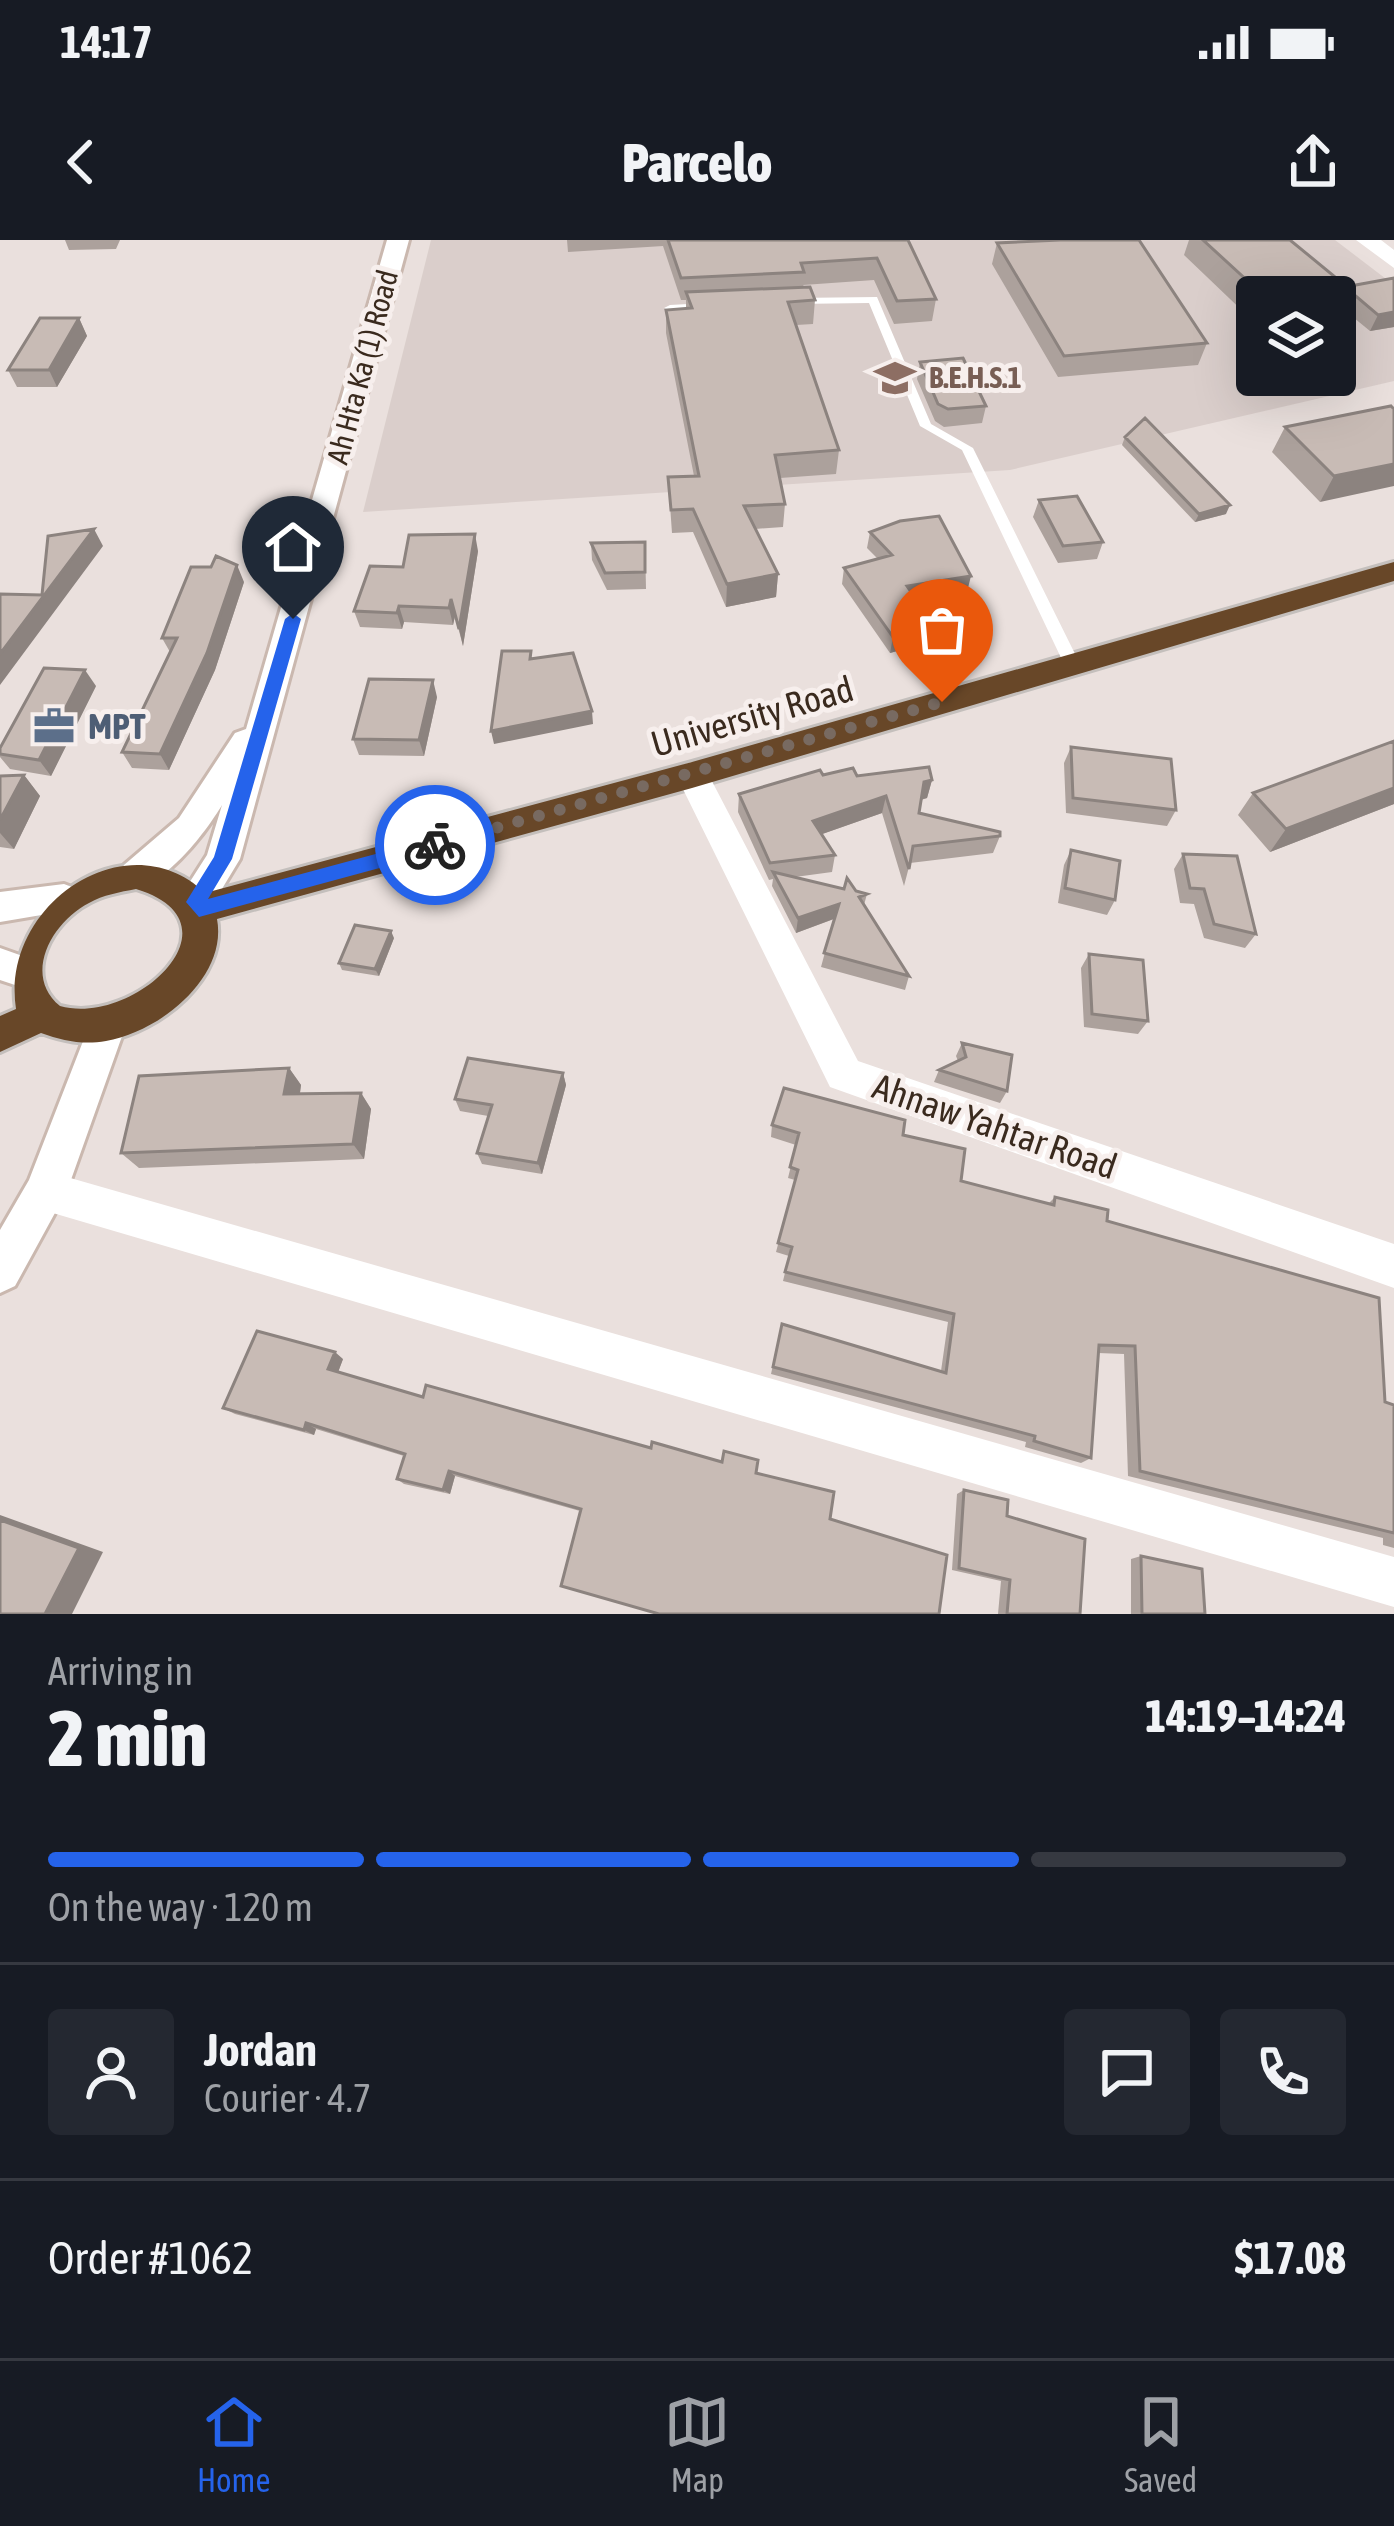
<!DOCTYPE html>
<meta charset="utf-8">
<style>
:root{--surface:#171b24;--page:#242831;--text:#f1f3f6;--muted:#9ea1a6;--line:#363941;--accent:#2563eb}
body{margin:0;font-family:"Asap Condensed",sans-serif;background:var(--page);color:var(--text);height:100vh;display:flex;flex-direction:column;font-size:45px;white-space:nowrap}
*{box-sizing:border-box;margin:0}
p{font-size:39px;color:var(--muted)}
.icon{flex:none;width:66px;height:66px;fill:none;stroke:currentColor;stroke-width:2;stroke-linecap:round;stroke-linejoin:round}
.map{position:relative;height:1374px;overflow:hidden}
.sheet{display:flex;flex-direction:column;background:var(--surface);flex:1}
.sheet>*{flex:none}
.tools{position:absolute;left:1236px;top:36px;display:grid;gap:24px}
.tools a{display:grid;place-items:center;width:120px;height:120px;border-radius:12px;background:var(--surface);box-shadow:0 12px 48px #0002;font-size:60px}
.pin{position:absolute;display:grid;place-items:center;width:102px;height:102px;color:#fff;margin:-123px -51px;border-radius:50% 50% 50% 0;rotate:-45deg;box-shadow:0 0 12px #0007}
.pin .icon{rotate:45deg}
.courier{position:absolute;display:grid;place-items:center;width:120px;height:120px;margin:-60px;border:9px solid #2563eb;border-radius:50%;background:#fff;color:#222;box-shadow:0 3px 15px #0007}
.head em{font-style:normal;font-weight:800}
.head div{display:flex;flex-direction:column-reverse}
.head{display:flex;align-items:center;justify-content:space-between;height:204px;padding:0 48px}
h1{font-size:78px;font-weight:800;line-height:90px}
.bar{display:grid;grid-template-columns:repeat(4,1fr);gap:18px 12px;align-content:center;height:144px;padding:0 48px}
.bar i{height:15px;border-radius:9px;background:var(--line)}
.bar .on{background:var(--accent)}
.bar p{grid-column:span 4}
.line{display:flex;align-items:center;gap:30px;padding:0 48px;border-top:3px solid var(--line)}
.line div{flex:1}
.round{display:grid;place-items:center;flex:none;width:126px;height:126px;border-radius:12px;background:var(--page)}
.status{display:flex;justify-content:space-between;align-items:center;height:84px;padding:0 60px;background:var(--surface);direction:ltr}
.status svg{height:33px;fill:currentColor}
header{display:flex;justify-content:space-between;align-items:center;height:156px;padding:0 48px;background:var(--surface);font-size:54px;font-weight:800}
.tab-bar{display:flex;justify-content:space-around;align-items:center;height:168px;border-top:3px solid var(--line);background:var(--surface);font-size:33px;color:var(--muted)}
.tab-bar a{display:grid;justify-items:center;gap:6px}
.tab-bar .on{color:var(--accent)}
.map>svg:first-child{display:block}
.built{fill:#dacecb;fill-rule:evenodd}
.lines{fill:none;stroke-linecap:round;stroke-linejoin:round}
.secondary-casing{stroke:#cab8af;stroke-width:6}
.highway-casing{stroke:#c4bfbc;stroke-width:6}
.lane{fill:#fff;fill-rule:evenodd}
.street{fill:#fff;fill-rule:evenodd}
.secondary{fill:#fff;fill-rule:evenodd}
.highway{fill:#684728;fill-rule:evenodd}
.wall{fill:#aca19c}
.shaded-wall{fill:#8c837f}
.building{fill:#c8bbb5;stroke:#8c837f;stroke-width:3}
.route{fill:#2563eb}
.done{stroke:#786a61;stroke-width:12;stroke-dasharray:0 21.6}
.labels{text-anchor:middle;stroke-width:10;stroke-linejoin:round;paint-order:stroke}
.far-street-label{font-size:30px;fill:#3a2a1e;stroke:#f7efed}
.far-education-label{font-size:30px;font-weight:bold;fill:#785e54;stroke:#f7efed;text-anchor:start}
.street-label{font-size:36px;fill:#3a2a1e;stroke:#f7efed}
.service-label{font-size:36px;font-weight:bold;fill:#4e5e75;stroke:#f7efed;text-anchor:start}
</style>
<div class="status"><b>14:17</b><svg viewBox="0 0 49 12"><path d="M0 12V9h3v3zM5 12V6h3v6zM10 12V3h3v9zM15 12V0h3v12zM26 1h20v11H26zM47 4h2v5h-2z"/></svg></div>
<header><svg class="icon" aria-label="back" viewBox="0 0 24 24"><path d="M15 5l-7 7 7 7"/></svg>Parcelo<svg class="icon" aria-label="share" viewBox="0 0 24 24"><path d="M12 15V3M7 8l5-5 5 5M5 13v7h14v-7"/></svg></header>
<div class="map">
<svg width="1394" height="1374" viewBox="0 0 1394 1374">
<rect width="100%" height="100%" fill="#eae0dd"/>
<path class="built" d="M431,0H1335L1394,45V141L1010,230L363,272ZM1257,57H1335V135H1257Z"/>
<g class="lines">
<g class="secondary-casing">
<path id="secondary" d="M387,0H409L240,619L208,672L195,677L182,672L177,662L207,615L222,565C206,592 158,657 124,645L119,635L124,625L179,578L235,493L246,489Z
M64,644L77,649L82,659L77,669L0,682V652Z
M0,708L31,719L36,730L31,741L18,746L0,740Z
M107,768L120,773L126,785L67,951L15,1046L0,1053V990L29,940L94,773Z"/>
</g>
<g class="highway-casing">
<path id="highway" d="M1394,322V341L692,548L217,679C228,738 159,792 106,801C83,805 63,801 41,793L0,812V776L16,769C0,664 128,579 205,653L692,522ZM136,649C247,683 133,787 60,766C22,735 52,682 89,663C103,655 120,652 136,649Z"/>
</g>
<path class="lane" d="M877,57L931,184L973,208L1080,424L1077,428H1067L1064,424L962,210L920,186L869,63L794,64L788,61L794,58Z
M706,63L710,64V68L670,71L664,68L670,65Z"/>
<path class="street" d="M1356,0H1381L1394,10V28Z
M692,522L704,526L858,821L1394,1004V1048L830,847L676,535L680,526Z
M46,931L1394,1317V1367L46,971L31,965L25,951L31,937Z"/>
<use href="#secondary" class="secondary"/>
<use href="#highway" class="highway"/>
</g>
<path class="wall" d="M65,0H120L116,9L69,10Z
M567,0H908L936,59L932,81L894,84L874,40L803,45L815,60L813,84L796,85L839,210L836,234L780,238L785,264L783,287L755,289L778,334L776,357L726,367L693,292L672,293L668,237L694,236L666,93V70L686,68V60H681L663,6L568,12Z
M1189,0H1290L1340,41L1332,57H1257V79L1252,80L1184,15Z
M997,3L1207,103L1198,125L1058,137L992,24Z
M1394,38V87L1370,91L1337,64L1345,47Z
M79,78L87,96L57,147H17L8,130Z
M920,122L986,166L982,183L944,187L935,181L917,139Z
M1391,166L1320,262L1272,212L1285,187Z
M1125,197L1226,274L1195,282L1122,205Z
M1039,260L1103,302L1097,319L1058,323L1033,277Z
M870,292L967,352L917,360L932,401L890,413L842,344L844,328L878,319L867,308Z
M645,302L646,349L607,350L592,320L591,303Z
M478,311L463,406L455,376L453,385L404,382L402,389L360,387L354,371L403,327Z
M244,342L215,430L169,530L132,528L122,512L170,412L162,398Z
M96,446L51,536L10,529L0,517V508Z
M437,457L424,516L359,515L353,499Z
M1394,501V564L1270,612L1238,575L1253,553Z
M1071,507L1176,570L1167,586L1066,573L1064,523Z
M24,535L40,556L14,609L0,607V536Z
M823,535L932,540L927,558L921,560L919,573L1000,596L993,613L910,623L904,646L882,573L822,594L835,615L832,632L795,637L867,654L864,665L909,736L905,750L821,727L834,679L796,693L772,646L773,639L769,640L738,572L739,554Z
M1071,610L1115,660L1107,675L1058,663L1064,625Z
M1183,614L1256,694L1245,708L1204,698L1194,664L1180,663L1174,629Z
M394,698L379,736L342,730L339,723Z
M1089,714L1148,781L1138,794L1084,787L1081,728Z
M962,803L1007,851L1000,863L934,842L939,830L958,821L956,816Z
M289,828L301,845L300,854L361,853L371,869L364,919L139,928L121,913Z
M563,833L566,845L542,934L482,924L477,913L488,876L460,871L455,859Z
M772,885L903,895L961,941L1049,963L1055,957L1107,981L1385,1162L1394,1165V1308L1383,1305V1298L1128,1236L1124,1114L1098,1113L1091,1218L1081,1223L1025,1207L1026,1202L771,1134L782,1084L941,1131L948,1082L783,1041L789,1016L776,1012L795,940L788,938L796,905L771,897Z
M343,1119L338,1132L423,1157L651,1208L722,1222L758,1220L580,1271L455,1236L450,1254L404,1244L397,1239L404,1216L316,1189L314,1195L235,1174L223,1168Z
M964,1250L1007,1276L1080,1374H998L1001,1341L952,1330L957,1254Z
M1141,1316L1205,1374H1131V1319Z"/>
<path class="shaded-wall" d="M1340,41L1332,57H1262L1263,55Z
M1394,72V87L1370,91L1378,75Z
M79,78L87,96L57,147L49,130Z
M1394,224V246L1320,262L1334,236Z
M1230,265L1226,274L1195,282L1199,274Z
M94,289L103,306L0,445V414Z
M475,294L478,311L463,406L459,389Z
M237,325L244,342L215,430L169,530L160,514Z
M778,334L776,357L726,367L727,344Z
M971,336L967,352L903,362L907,346Z
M451,359L455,376L453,385L449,368Z
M399,366L404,382L402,389L397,373Z
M935,386L932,401L890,413L893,397Z
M85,430L96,446L51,536L39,520Z
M433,440L437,457L424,516L419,500Z
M592,471L593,484L494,504L491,491Z
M24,535L40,556L14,609L0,593V580Z
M932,540L927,558L919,560L924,542Z
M1394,548V564L1270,612L1286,589Z
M886,556L882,573L811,598L813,581Z
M839,664L836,678L796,693L798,678Z
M391,691L394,698L379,736L375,729Z
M289,828L301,845L297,871L284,854Z
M563,833L566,845L542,934L538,923Z
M361,853L371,869L364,919L353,904Z
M335,1112L343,1119L337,1135L328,1129Z
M306,1183L316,1189L314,1195L304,1190Z
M449,1231L455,1236L450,1254L443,1250Z
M0,1275L103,1312L72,1374H45L0,1280Z"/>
<path class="building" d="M668,0H908L936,59L897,61L877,18L801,23L804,32L681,38Z
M1060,0H1139L1207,103L1064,116L997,3Z
M1203,0H1290L1340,41L1263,55Z
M1394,38V72L1378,75L1345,47Z
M810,47L815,60L788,62L839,210L775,215L785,264L744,266L778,334L727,344L693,269L671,270L668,237L699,236L666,70L692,68L686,52Z
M40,78H79L49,130H8Z
M963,118L986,166L948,169L938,164L920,122Z
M1391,166L1394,169V224L1334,236L1285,187Z
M1145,178L1230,265L1199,274L1125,197Z
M1077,256L1103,302L1063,306L1039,260Z
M939,276L971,336L907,346L935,386L893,397L844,328L892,315L870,292L900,281Z
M94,289L0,414V354L42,355L48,296Z
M475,294L459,389L451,359L449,368L399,366L397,373L354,371L370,326L403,327L409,295Z
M645,302V332L605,333L591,303Z
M216,316L237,325L207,413L160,514L122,512L177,398H162L191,327H211Z
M502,411H531L530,419L573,413L592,471L491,491Z
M44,428L85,430L39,520L0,514V508Z
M369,439L433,440L419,500L353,499Z
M1394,501V548L1286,589L1253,553Z
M1071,507L1171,519L1176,570L1073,558Z
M929,527L932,540L924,542L919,573L1000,592V596L913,606L909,629L886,556L813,581L835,615L770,623L739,554L820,530L823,535L853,528L857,536Z
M24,535L0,580V536Z
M1071,610L1120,621L1115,660L1065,648Z
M1183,614L1237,616L1256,694L1214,684L1204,649L1190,648Z
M773,632L844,649L847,638L856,651L867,654L859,657L909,736L824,713L839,664L798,678Z
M355,685L391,691L375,729L339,723Z
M1089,714L1143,720L1148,781L1092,774Z
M962,803L1012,815L1007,851L939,830L966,817Z
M468,818L563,833L538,923L477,913L492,865L455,859Z
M289,828L284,854L361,853L353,904L121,913L139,836Z
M784,848L905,880L903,895L965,909L961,941L1054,965L1055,957L1108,970L1107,981L1379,1058L1385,1162L1394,1165V1293L1140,1231L1135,1106L1099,1105L1091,1218L1034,1201L1035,1196L773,1127L782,1084L946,1133L954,1074L785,1032L792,1007L778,1003L798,930L790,927L799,893L772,885Z
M257,1091L335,1112L328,1129L423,1157L426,1145L651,1208L652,1202L722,1222L724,1211L758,1220L756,1233L834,1252L830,1279L947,1315L939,1374H659L561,1346L581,1269L449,1231L443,1250L397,1239L405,1214L306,1183L304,1190L223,1168Z
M964,1250L1008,1260L1007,1276L1085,1299L1080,1374H1007L1010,1340L959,1328Z
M0,1280L79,1308L45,1374H0Z
M1141,1316L1202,1329L1205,1374H1142Z"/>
<path class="route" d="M293,373L301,379L232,619L208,659L435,598L444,605L435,613L199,677L186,662L214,617L285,379Z"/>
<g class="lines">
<path class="done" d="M435,605L942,462"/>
</g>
<defs>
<g id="school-bare" transform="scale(3.24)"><path d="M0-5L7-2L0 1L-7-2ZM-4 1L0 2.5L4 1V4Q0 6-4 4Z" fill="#8d6e63" stroke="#f7efed" stroke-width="2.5" paint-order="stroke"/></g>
<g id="office-bare" transform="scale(3.24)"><path d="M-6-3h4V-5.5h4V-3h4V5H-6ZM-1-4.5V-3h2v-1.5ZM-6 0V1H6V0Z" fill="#5c6f8a" stroke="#f7efed" stroke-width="2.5" paint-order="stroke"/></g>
</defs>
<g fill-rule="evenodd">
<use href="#school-bare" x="895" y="138"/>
<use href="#office-bare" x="54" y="486"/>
</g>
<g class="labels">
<g class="far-street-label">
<text transform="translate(363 127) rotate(-75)" y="10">Ah Hta Ka (1) Road</text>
</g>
<g class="far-education-label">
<text x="929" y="148">B.E.H.S.1</text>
</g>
<g class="street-label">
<text transform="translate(752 476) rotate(-16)" y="13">University Road</text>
<text transform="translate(995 886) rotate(19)" y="13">Ahnaw Yahtar Road</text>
</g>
<g class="service-label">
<text x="88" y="499">MPT</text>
</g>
</g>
</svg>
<div class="tools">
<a><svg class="icon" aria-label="layers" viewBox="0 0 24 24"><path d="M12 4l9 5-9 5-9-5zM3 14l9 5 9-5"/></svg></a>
</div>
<div class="pin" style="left:942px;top:462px;background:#ea580c"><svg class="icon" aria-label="bag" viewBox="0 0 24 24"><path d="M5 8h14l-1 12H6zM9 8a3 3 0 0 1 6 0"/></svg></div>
<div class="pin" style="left:293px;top:379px;background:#1f2937"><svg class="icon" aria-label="home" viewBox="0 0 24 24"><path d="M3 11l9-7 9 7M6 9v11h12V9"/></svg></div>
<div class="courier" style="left:435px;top:605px"><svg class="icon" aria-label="bike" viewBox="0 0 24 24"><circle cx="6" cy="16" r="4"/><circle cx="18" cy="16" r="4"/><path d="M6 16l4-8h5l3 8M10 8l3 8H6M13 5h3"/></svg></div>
</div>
<section class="sheet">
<div class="head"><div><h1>2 min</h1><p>Arriving in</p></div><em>14:19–14:24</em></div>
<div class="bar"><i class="on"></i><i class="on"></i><i class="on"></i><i></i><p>On the way · 120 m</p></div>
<div class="line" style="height:216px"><a class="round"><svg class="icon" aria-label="person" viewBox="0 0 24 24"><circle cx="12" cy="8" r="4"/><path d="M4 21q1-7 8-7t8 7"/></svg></a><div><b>Jordan</b><p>Courier · 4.7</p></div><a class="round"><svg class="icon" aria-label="chat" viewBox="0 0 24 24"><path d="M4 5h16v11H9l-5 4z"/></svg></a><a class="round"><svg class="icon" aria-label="phone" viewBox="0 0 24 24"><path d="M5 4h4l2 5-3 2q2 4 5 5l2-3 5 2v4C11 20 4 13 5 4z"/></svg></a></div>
<div class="line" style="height:156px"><div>Order #1062</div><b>$17.08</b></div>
</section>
<nav class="tab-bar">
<a class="on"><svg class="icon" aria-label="home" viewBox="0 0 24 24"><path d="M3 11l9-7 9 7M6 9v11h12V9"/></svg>Home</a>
<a><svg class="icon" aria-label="map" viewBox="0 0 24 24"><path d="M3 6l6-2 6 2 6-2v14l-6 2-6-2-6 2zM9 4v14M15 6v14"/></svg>Map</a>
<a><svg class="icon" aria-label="saved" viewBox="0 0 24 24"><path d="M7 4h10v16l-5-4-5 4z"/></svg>Saved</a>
</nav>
